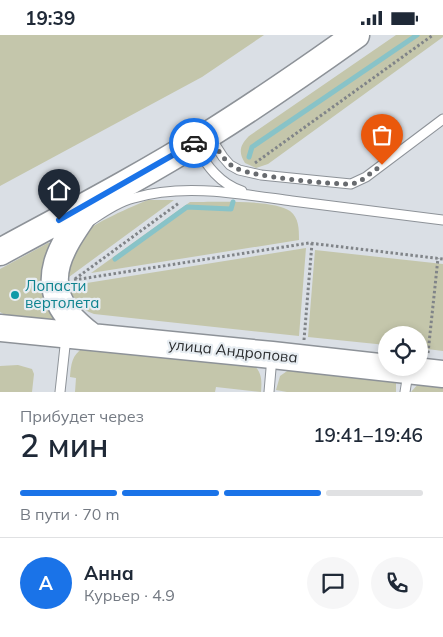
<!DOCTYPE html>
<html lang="ru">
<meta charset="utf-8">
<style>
:root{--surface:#fff;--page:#f6f6f7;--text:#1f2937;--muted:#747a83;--line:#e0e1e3;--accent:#1a73e8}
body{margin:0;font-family:Mulish,sans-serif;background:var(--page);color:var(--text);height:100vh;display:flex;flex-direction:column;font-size:19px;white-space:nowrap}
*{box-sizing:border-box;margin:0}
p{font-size:16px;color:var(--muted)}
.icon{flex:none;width:28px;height:28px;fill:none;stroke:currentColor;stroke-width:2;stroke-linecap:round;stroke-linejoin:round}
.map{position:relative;height:357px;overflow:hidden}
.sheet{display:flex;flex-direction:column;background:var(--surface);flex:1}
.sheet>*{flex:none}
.fabs{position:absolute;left:378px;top:291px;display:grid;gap:10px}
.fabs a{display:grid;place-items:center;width:50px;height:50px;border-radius:50%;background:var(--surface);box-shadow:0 2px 8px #0003;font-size:25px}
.pin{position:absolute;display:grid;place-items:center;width:42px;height:42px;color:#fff;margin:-51px -21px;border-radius:50% 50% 50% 0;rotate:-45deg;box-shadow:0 0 5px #0007}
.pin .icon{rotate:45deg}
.courier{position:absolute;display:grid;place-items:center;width:50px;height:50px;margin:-25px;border:4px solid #1a73e8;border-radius:50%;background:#fff;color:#222;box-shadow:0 1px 6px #0007}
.summary em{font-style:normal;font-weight:600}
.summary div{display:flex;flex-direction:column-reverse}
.summary{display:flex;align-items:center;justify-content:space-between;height:85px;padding:0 20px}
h1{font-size:32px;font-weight:600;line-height:38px}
.bar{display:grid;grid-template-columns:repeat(4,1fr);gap:8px 5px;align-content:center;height:60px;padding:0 20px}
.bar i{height:6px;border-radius:4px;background:var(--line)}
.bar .selected{background:var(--accent)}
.bar p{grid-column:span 4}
.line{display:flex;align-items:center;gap:12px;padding:0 20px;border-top:1px solid var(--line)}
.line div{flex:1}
.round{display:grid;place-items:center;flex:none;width:52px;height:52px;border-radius:26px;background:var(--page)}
.status{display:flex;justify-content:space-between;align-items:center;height:35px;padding:0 25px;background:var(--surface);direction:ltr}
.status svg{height:14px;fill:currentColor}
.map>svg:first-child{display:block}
.green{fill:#c4c6ab}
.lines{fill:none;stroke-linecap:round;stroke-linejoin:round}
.stream{stroke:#88c3c8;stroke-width:5}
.lane-casing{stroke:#8d9298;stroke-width:11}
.secondary-casing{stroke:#8d9298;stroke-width:29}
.path{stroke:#808488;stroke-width:3;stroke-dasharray:2.5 2.5;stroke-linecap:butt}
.lane{stroke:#fff;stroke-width:9}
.secondary{stroke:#fff;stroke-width:26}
.done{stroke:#686b6f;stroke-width:5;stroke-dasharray:0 9}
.route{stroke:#1a73e8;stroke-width:6}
.culture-dot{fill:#0f9aa8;stroke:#e7edf2;stroke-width:2}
.labels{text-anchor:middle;stroke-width:4.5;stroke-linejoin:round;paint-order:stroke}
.culture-label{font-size:15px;fill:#0d838f;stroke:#e7edf2;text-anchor:start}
.street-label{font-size:15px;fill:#2b2d2f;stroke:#e7edf2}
</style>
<div class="status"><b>19:39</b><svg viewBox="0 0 49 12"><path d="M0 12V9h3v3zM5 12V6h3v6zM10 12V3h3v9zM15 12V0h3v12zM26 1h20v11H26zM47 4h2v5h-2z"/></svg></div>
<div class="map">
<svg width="443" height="357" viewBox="0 0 443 357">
<rect width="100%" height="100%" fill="#dadfe5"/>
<path class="green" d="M0,0H264L202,42L0,151Z
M396,0H443V2L268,129L256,133L245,128C238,117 240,110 249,101Z
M148,165H174L69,242L62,243C69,229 74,213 82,200C89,190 135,170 148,165Z
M190,167C211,167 274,164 290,176C299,183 299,194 299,205L91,238Z
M48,208H52L57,282L54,285L7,281L0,277V234Z
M306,213L299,301L94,279C80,274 73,266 68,251Z
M315,215L443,229V316L419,313V300H386V310L308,302Z
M83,313L251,328C262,336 262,344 261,357L216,352L215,357H75L76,343L70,342C71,329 72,320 83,313Z
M18,330L32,334L34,339L32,357H0V331Z
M290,334L396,346V357H287L276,355L280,341Z
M419,348L443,349V357H411Z"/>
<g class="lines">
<path class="stream" d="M249,122L252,112L417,0
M115,224L187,172L231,174L233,167"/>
<g class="lane-casing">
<path id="lane" d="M210,102L223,122L230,130L239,135L261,140L351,149L366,142L443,84
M195,111C207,131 220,149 242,156
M90,186C104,177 118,167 134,163C184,148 241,159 292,166C342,172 393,179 443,185
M60,357L66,302
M269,357L272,322
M405,357L408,338"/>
</g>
<g class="secondary-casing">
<path id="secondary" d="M89,172C67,205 37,241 68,280C75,288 83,295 91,301
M0,217C70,179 141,142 208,100C259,68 307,35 356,0
M0,293L272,320L443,339"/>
</g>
<path class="path" d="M255,128L433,0
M75,244L179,168
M74,245L309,208L443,224
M304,305L312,208
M428,318L438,223"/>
<use href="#lane" class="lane"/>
<use href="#secondary" class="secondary"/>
</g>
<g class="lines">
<path class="done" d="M194,108L208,100C215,110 222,123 232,131C247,142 329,149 351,149L359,147L382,130"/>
<path class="route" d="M59,185L194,108"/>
</g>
<circle class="culture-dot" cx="15" cy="260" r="5"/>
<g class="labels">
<g class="culture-label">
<text x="25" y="256">Лопасти<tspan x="25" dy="17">вертолета</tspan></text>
</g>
<g class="street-label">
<text transform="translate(233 316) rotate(6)" y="5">улица Андропова</text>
</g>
</g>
</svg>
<div class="fabs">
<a><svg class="icon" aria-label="locate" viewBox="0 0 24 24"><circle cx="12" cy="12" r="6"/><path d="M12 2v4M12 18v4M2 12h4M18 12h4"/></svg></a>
</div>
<div class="pin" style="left:382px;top:130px;background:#ea580c"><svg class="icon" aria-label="bag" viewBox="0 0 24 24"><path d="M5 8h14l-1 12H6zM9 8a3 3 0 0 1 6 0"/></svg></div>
<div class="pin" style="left:59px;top:185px;background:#1f2937"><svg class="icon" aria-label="home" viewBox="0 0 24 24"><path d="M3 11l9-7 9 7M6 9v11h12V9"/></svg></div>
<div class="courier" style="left:194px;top:108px"><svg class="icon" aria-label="car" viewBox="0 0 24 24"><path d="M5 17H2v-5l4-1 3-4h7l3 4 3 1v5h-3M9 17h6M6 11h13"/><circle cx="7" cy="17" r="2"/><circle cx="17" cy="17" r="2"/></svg></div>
</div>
<section class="sheet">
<div class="summary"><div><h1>2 мин</h1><p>Прибудет через</p></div><em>19:41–19:46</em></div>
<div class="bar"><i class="selected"></i><i class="selected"></i><i class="selected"></i><i></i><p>В пути · 70 m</p></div>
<div class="line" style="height:90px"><b class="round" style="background:var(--accent);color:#fff">А</b><div><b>Анна</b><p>Курьер · 4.9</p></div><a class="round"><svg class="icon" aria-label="chat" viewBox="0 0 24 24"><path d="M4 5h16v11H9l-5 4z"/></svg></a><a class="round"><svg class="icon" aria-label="phone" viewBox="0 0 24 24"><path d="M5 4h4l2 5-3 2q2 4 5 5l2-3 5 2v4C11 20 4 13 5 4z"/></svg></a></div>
</section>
